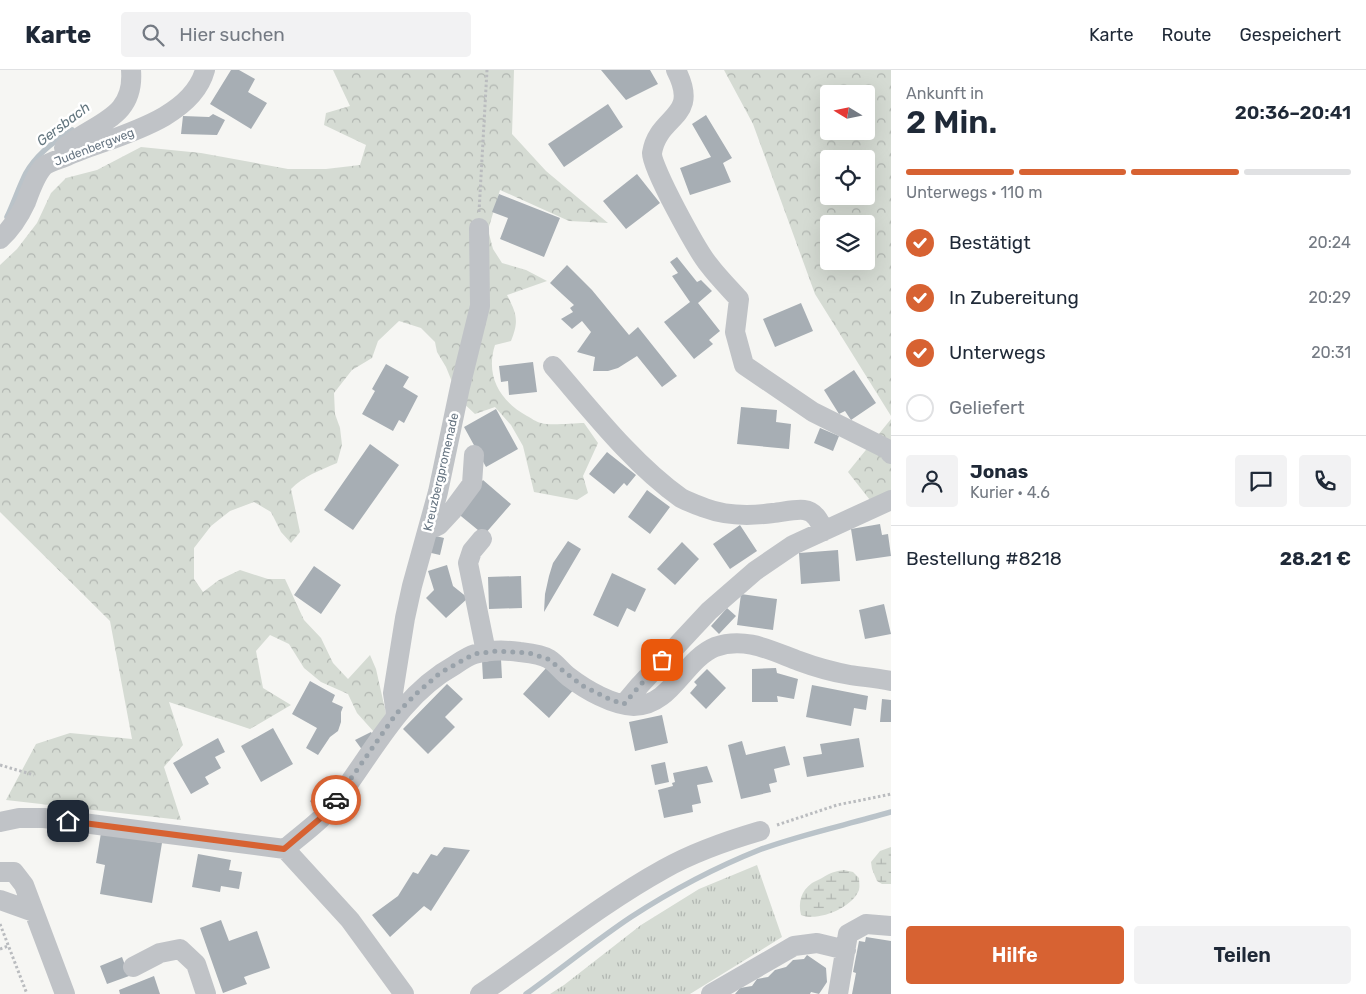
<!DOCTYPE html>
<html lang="de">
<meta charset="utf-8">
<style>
:root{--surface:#fff;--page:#f2f2f3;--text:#1f2937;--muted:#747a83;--line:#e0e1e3;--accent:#d76232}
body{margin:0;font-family:Rubik,sans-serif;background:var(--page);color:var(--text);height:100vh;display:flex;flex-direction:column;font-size:19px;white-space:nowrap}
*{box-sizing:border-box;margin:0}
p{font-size:16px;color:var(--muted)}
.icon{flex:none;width:28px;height:28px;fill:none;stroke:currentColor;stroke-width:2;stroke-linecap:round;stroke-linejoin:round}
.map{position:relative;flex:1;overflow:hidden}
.panel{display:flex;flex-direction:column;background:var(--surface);width:475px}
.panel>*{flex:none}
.needle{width:32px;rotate:280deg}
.buttons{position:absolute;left:820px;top:15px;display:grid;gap:10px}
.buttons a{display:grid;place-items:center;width:55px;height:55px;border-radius:5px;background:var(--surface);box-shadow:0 5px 20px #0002;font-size:25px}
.pin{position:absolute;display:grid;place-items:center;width:42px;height:42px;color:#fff;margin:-21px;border-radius:10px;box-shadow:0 2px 8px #0006}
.courier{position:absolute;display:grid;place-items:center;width:50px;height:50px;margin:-25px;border:4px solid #d76232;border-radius:50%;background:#fff;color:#222;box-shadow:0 1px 6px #0007}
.summary em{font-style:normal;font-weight:600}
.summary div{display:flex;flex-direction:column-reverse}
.summary{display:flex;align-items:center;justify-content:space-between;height:85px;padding:0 15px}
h1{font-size:32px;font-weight:600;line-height:38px}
.bar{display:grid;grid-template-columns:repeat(4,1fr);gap:8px 5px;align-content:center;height:60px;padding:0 15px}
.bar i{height:6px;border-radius:4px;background:var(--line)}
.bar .current{background:var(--accent)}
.bar p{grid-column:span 4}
.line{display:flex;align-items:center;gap:12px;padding:0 15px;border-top:1px solid var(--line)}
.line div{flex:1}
.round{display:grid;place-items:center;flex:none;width:52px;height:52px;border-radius:5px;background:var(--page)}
ol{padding:0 15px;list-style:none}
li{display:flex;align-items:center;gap:15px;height:55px}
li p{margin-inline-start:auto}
li .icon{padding:5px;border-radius:50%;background:var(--accent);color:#fff;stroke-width:4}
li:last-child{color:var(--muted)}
li i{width:28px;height:28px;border:2px solid var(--line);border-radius:50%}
.button{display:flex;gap:10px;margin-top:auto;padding:10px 15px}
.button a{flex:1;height:58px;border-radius:5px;background:var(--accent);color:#fff;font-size:20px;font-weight:600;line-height:58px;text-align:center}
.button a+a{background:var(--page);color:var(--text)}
header{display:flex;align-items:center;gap:30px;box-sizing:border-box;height:70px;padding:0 25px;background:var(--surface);border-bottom:1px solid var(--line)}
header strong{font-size:24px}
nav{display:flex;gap:28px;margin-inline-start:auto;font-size:18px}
.search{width:350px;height:45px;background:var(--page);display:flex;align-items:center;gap:12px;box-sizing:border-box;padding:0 18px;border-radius:5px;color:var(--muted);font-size:19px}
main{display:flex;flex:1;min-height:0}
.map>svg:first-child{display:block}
.grass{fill:url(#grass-tufts)}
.forest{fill:url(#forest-crowns);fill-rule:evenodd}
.wetland{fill:url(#wetland-marsh)}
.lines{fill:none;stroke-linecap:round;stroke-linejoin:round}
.stream{stroke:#bac3c9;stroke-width:5.5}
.building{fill:#a7aeb4}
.path{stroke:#babcbf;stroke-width:3;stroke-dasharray:2.5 2.5;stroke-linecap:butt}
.minor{stroke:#c0c3c7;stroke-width:20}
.done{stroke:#99a2aa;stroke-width:5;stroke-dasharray:0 9}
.route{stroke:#d76232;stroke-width:6}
.labels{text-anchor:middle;stroke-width:5;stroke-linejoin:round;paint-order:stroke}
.street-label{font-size:12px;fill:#677582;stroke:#fff}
.water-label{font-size:14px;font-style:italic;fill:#63767f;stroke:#fff}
</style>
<header>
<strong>Karte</strong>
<div class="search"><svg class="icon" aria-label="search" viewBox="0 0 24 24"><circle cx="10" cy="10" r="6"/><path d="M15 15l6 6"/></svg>Hier suchen</div>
<nav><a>Karte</a><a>Route</a><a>Gespeichert</a></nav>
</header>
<main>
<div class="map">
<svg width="891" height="924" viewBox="0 0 891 924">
<defs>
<pattern id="grass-tufts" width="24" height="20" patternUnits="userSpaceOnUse" patternTransform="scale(1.25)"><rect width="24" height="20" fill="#d5dbd3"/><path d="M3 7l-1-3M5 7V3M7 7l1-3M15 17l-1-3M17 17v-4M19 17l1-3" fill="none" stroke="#b1b6b1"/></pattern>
<pattern id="forest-crowns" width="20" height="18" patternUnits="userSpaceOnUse" patternTransform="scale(1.25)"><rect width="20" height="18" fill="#d5dbd3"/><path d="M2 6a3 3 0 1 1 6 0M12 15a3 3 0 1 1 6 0" fill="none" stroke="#b1b6b1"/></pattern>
<pattern id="wetland-marsh" width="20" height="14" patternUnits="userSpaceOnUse" patternTransform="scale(1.25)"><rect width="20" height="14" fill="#d5dbd3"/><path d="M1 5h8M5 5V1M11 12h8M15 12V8" fill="none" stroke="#b1b6b1"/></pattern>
</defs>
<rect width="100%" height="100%" fill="#f6f6f3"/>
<path class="grass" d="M757,795L782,867L690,924H550L564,915L641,855L699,819Z"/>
<path class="forest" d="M333,0H514L512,64L546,101L608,153L569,151L500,120L488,160L493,179L502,193L526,200L547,211L507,225C517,244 519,251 511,271L495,275C485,306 500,331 527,346C531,348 536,352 541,353C550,356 573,353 584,353L598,373L583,406L588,423L577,430L534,422L523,376L511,355L495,337L475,344L459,329L446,297L437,282L435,272L421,258L399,251L378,271L372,288L352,300L334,323L335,344L340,358L342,375L337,393C321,400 303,406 291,419L300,462L291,473L281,462L271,442L254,432L230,441L211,456L194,478V509L203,522L219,510L240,500L268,509H285L304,550L321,568L333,593L348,609L370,585L376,599L387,648L374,662L357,643L348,624L321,612L304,598L289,574L270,565L256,581L263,618L291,635L250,659L169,632L183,675L164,697L181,750L6,730L36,674L70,663L132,669L110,551L0,442V195L17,179L37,153L51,123L66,108L97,100L141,77L201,83L288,99H326L360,95L366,75L324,55L326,43L350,36Z
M724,0H891V346L815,224L753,54ZM829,24H866V61H829ZM829,89H866V126H829ZM829,154H866V191H829Z
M891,349V433L877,439L848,402Z"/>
<path class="wetland" d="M891,777V814H882L877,811L872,799L871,792L880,781Z
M844,800L853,802L859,808C859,811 860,816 859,820C852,838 818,852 801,845C798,832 801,821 812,813C815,811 819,810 822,808C830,803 835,801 844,800Z"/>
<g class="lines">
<path class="stream" d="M7,147C14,132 19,117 26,103C36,85 54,71 72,60
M526,924C561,899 595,871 631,847C671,821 714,798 759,780C802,764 847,755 891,742"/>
</g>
<path class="building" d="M231,0H239L255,9L248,22L267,33L251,59L210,34Z
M601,0H650L658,14L626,30Z
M608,34L623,57L564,97L548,74Z
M213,44L225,50L217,65L181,64L183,46L209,47Z
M706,45L732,88L723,93L731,112L690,125L680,98L711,87L692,54Z
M637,104L660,133L626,159L603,131Z
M499,124L560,148L544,187L500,169L508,148L492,142Z
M677,187L697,212L701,210L712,221L698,233L720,261L709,270L713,274L694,289L664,252L690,232L672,206L678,203L670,192Z
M567,195L592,220L629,265L638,257L677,306L662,317L637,286L618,298L608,301H593L595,287L577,282L591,262L582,251L572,259L561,249L573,242L570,238L574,235L550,213Z
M801,233L813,261L775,277L763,249Z
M533,292L537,322L509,325L508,311L501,312L499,296Z
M386,294L409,307L403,317L418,326L404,353L399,350L393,361L362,344L375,321L372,319Z
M854,300L876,333L851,350L845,341L839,344L824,320Z
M741,337L777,340L776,352L791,354L789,379L737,374Z
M496,339L518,379L486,397L464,357Z
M820,358L839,366L833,381L814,373Z
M370,374L399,395L353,460L324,440Z
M607,382L636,405L627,416L624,413L614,424L589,404Z
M483,410L511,434L484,465L456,442Z
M647,420L670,437L650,464L628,447Z
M880,454L882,465L888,464L891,486L856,491L851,459Z
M740,455L757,481L730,499L713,474Z
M432,465L444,468L440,485L427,482Z
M568,471L581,479L544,542L545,524L549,506L553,493Z
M682,472L699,489L675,515L657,499Z
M838,480L840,511L801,514L799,483Z
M447,495L453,516L468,528L446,548L426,528L434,520L428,501Z
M314,496L341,515L321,544L294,525Z
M612,503L646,519L635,542L627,538L618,557L593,545Z
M521,506L522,538L489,539L488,507Z
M741,524L777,529L773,560L737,555Z
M884,534L891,564L865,569L859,540Z
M727,538L736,546L719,564L711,556Z
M501,589L502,608L483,609L482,591Z
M547,597L576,617L549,648L523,624Z
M776,598L777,603L798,609L794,629L777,626L778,632H752V599Z
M707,599L726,618L706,639L690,623L697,615L694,612Z
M310,611L335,625L332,632L343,637L341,642V652L338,661L330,667L318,685L306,678L317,658L292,644Z
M447,614L463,629L445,647L455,657L428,684L403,659Z
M812,615L868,626L866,640L854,638L851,656L806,647Z
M882,629L891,630V652H880Z
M662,645L668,673L635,681L629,652Z
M273,658L293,694L261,712L241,676Z
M371,662L373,665L363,681L355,670Z
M218,668L225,682L215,687L221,698L205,707L209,714L191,724L173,693Z
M859,668L864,697L807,707L803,687L822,684L820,674Z
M742,671L746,685L785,676L790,695L774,699L777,712L769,714L771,722L741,729L728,675Z
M665,692L669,712L655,715L651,695Z
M707,696L713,712L697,715L701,733L692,735L693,742L664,748L658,720L673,716L672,713L675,712L673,703Z
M315,727L321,736L316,740L310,731Z
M101,763L162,773L152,833L100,824L105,795L96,793Z
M444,777L470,780L431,841L424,836L390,867L372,845L398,826L413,802L418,804L431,784L437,786Z
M198,784L231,790L229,800L242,802L239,819L221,816L220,822L192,817Z
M221,850L229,871L257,861L270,898L244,907L247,914L223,923L200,858Z
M866,867L891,871V924H852L856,903L853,902L859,871L865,872Z
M807,885L826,898L827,912L819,924L811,922L810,924H735L740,918L752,916L757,909L768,907L775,900L786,897L793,890L804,889Z
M122,887L129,906L107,914L100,896Z
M154,906L160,924H120L119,920Z"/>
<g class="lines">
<path class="path" d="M479,142L487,0
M0,695L34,705
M777,755L837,735L891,724
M0,854L27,924
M0,879L8,876"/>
<path class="minor" d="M676,0C701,49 658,44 652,83C651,97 698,182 709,195C718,207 729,218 739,229L735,262L744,295L813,342L887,379L891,384
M64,78C95,52 135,49 131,0
M0,169C11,159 20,145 26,132C30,121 35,106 43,97C48,92 61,89 67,86C110,67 191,52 205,0
M553,296C591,340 633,394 681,428C688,432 697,435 705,438C726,446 751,446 773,443C783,442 795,439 804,440C815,441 820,452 824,461
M429,456L435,457L439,455L452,441L472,414L474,385
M482,469L472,481L468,493L486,582
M624,634L640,615L709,541L755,501L793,475L891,430
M396,644L393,623L405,548L412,516L438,422L460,317L480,236L479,158
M0,752L19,748H44L285,779C297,768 321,751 330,739C370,689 397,627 455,595C461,591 468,586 475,584C489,580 506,580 520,582C529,583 541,584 549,589C557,594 562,602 569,607C586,620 612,635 634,636C671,636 684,590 715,577C745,566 772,581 799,591C815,597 833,602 850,605C863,607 877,608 891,611
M285,779L350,850L404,924
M0,802H14L24,815L65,924
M0,830L34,842
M133,897L160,883L180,879L196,894L206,924
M480,924C541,883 599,835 664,799C694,782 726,771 760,761
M711,924L794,876L817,873L846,880
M838,924L848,864L866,854L891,856"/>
</g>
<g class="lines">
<path class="done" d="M336,730L396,644L417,623L440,603L474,584L496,581L529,583L548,589L583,616L611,630L624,634L662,590"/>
<path class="route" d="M68,751L284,779L329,741L336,730"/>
</g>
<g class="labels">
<g class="street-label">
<text transform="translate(94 77) rotate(-21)" y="4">Judenbergweg</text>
<text transform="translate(441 402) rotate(-77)" y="4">Kreuzbergpromenade</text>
</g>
<g class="water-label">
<text transform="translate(63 54) rotate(-37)" y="5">Gersbach</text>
</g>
</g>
</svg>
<div class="buttons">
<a><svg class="needle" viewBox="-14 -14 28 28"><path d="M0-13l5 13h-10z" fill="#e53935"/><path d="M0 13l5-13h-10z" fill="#747a83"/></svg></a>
<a><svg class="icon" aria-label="locate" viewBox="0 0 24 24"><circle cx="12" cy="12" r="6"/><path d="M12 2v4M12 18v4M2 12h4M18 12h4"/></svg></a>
<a><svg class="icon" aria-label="layers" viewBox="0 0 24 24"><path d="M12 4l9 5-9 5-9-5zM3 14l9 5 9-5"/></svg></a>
</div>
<div class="pin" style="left:662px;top:590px;background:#ea580c"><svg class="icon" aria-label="bag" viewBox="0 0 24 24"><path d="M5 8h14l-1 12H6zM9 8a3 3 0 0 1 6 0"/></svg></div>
<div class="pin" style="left:68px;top:751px;background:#1f2937"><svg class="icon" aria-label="home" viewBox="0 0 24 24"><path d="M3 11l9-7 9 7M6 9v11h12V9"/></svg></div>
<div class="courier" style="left:336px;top:730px"><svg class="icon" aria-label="car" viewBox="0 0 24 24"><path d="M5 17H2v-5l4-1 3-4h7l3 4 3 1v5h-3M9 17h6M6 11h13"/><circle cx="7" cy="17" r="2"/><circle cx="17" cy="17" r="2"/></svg></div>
</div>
<section class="panel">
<div class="summary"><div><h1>2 Min.</h1><p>Ankunft in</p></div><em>20:36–20:41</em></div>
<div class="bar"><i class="current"></i><i class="current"></i><i class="current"></i><i></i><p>Unterwegs · 110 m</p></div>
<ol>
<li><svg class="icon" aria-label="check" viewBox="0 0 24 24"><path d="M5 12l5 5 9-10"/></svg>Bestätigt<p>20:24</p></li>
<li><svg class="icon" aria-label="check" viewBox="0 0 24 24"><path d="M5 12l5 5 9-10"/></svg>In Zubereitung<p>20:29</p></li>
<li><svg class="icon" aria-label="check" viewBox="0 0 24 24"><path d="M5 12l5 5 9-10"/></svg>Unterwegs<p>20:31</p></li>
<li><i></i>Geliefert</li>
</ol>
<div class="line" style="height:90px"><a class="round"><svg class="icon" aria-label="person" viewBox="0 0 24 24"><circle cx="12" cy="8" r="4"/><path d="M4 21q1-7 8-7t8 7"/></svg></a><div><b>Jonas</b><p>Kurier · 4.6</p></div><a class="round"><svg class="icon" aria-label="chat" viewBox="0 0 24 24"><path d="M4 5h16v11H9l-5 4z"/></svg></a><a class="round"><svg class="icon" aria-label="phone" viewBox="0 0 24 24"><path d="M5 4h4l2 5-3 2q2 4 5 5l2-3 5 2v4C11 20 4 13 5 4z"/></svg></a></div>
<div class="line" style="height:65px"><div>Bestellung #8218</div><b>28.21 €</b></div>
<div class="button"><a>Hilfe</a><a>Teilen</a></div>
</section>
</main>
